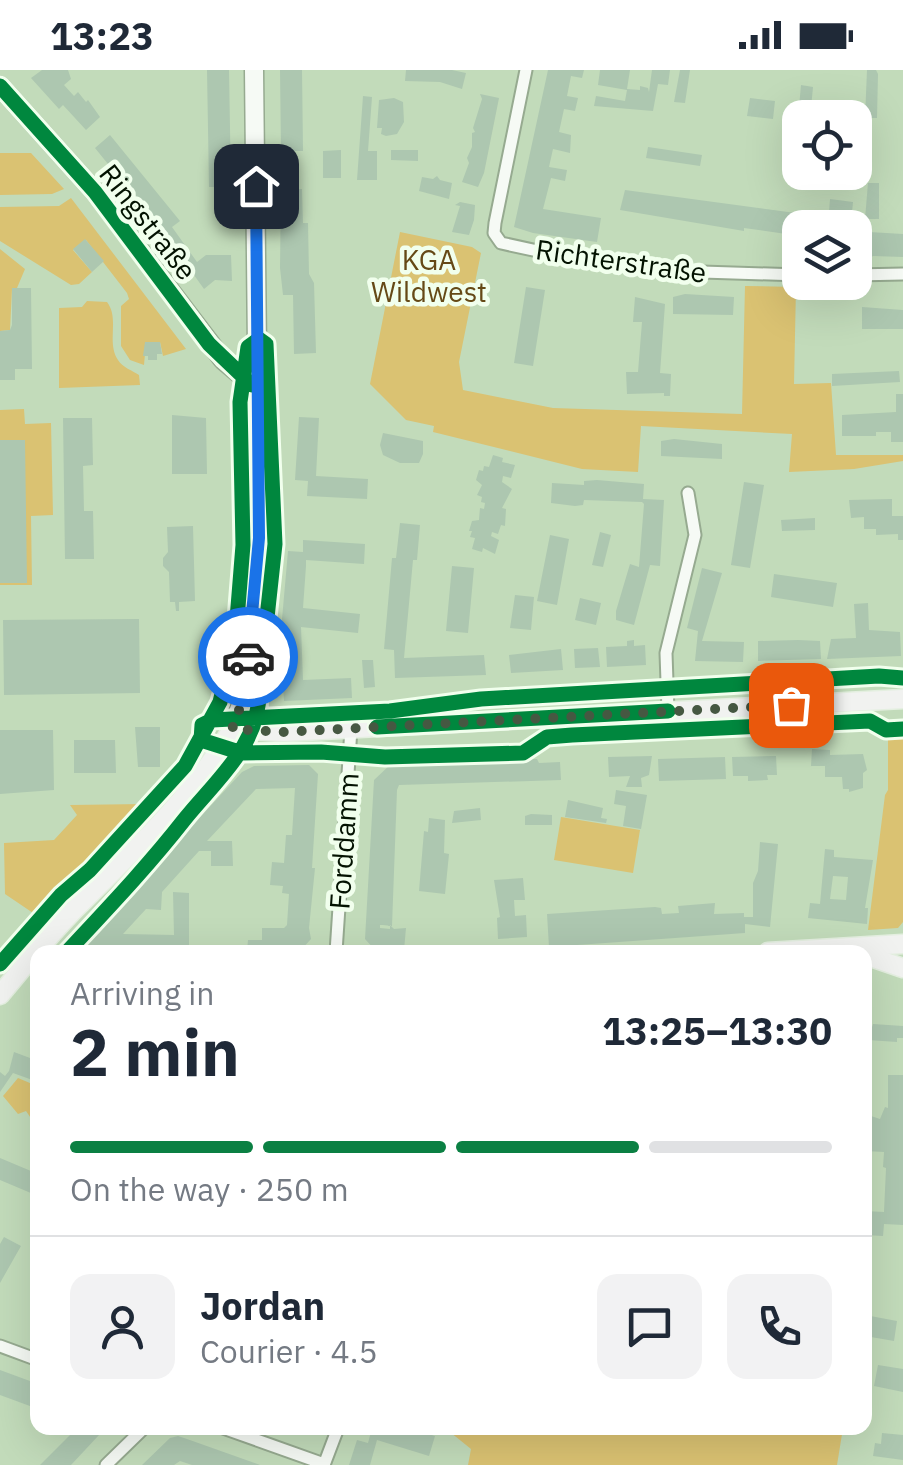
<!DOCTYPE html>
<meta charset="utf-8">
<style>
:root{--surface:#fff;--page:#f2f2f3;--text:#1f2937;--muted:#747a83;--line:#e0e1e3;--accent:#0b8043}
body{margin:0;font-family:"IBM Plex Sans",sans-serif;background:var(--page);color:var(--text);height:100vh;display:flex;flex-direction:column;font-size:38px;white-space:nowrap}
*{box-sizing:border-box;margin:0}
p{font-size:32px;color:var(--muted)}
.icon{flex:none;width:55px;height:55px;fill:none;stroke:currentColor;stroke-width:2;stroke-linecap:round;stroke-linejoin:round}
.map{position:relative;flex:1;overflow:hidden}
.sheet{position:absolute;left:30px;top:875px;width:842px;height:490px;display:flex;flex-direction:column;background:var(--surface);border-radius:20px;box-shadow:0 10px 40px #0002}
.sheet>*{flex:none}
.fabs{position:absolute;left:782px;top:30px;display:grid;gap:20px}
.fabs a{display:grid;place-items:center;width:90px;height:90px;border-radius:20px;background:var(--surface);box-shadow:0 10px 40px #0002;font-size:50px}
.pin{position:absolute;display:grid;place-items:center;width:85px;height:85px;color:#fff;margin:-42px;border-radius:20px;box-shadow:0 5px 15px #0006}
.courier{position:absolute;display:grid;place-items:center;width:100px;height:100px;margin:-50px;border:8px solid #1a73e8;border-radius:50%;background:#fff;color:#222;box-shadow:0 2px 12px #0007}
.headline em{font-style:normal;font-weight:800}
.headline div{display:flex;flex-direction:column-reverse}
.headline{display:flex;align-items:center;justify-content:space-between;height:170px;padding:0 40px}
h1{font-size:65px;font-weight:800;line-height:75px}
.bar{display:grid;grid-template-columns:repeat(4,1fr);gap:15px 10px;align-content:center;height:120px;padding:0 40px}
.bar i{height:12px;border-radius:8px;background:var(--line)}
.bar .on{background:var(--accent)}
.bar p{grid-column:span 4}
.line{display:flex;align-items:center;gap:25px;padding:0 40px;border-top:2px solid var(--line)}
.line div{flex:1}
.round{display:grid;place-items:center;flex:none;width:105px;height:105px;border-radius:20px;background:var(--page)}
.status{display:flex;justify-content:space-between;align-items:center;height:70px;padding:0 50px;background:var(--surface);direction:ltr}
.status svg{height:28px;fill:currentColor}
.map>svg:first-child{display:block}
.green{fill:#dac272}
.building{fill:#adc7b0;fill-rule:evenodd}
.lines{fill:none;stroke-linecap:round;stroke-linejoin:round}
.minor-casing{stroke:#96aa90;stroke-width:15}
.secondary-casing{stroke:#96aa90;stroke-width:21}
.primary-casing{stroke:#e4efe0;stroke-width:21}
.minor{stroke:#f6faf5;stroke-width:11}
.secondary{stroke:#f6faf5;stroke-width:18}
.primary{stroke:#f1f2f0;stroke-width:18}
.cycleway-casing{stroke:#f1ffed;stroke-width:21}
.cycleway{stroke:#00873e;stroke-width:15}
.done{stroke:#465842;stroke-width:10;stroke-dasharray:0 18}
.route{stroke:#1a73e8;stroke-width:12}
.labels{text-anchor:middle;stroke-width:9;stroke-linejoin:round;paint-order:stroke}
.street-label{font-size:28px;fill:#031201;stroke:#f1ffed}
.park-label{font-size:28px;fill:#654916;stroke:#f1ffed}
</style>
<div class="status"><b>13:23</b><svg viewBox="0 0 49 12"><path d="M0 12V9h3v3zM5 12V6h3v6zM10 12V3h3v9zM15 12V0h3v12zM26 1h20v11H26zM47 4h2v5h-2z"/></svg></div>
<div class="map">
<svg width="903" height="1395" viewBox="0 0 903 1395">
<rect width="100%" height="100%" fill="#c2dbba"/>
<path class="green" d="M0,83H31L64,119L52,124L0,125Z
M71,128L186,279L163,286L160,272H146L144,295L130,290L121,276V236L129,229L127,223L86,170L73,180L92,202L79,214L71,215L0,171V137L59,136Z
M400,162L472,177L481,183L459,292L463,320L553,338L742,344L745,216L796,217L794,314L831,313L836,385H903V391L854,399L789,402L792,364L641,356L638,402L582,399L433,362L434,356L406,350L370,314Z
M0,179L25,199L17,218L12,219L10,260L0,261Z
M87,231L107,232C120,249 106,272 118,290C122,297 133,301 139,305L140,315L59,318V238L82,237Z
M24,339L25,354L51,353L53,445L31,446L32,515H0V340Z
M903,668V852L898,858L868,860L885,725L888,720V669Z
M144,734L36,845L5,824L4,773L54,770L77,745L70,735Z
M561,747L640,760L633,803L554,790Z
M18,1008L37,1016V1057L26,1041L18,1044L3,1026Z
M445,1358H843L837,1395H468L471,1379Z"/>
<path class="building" d="M42,0H68L71,9L64,15L74,26L78,22L86,32L88,30L100,47L86,60L63,35L59,39L31,8Z
M207,0H229L231,117H209Z
M280,0H302L303,81H281Z
M406,0H452L466,3L462,19L440,12L405,11Z
M548,0H584L582,8L571,6L567,26L578,28L575,41L564,39L559,62L571,65L570,83L553,79L549,97L567,100L565,111L551,108L543,139L601,148L597,172L533,163L514,157Z
M600,0H630L627,19L640,20V16L648,18L649,22L652,0H670L668,15L658,14L653,41L594,36L596,26L625,31L627,20L598,15Z
M680,0H690L685,33L674,32Z
M867,0H876L878,4L877,48H865Z
M801,15L813,17L810,48H798Z
M480,24L499,28L484,103L478,117L462,112L469,93L467,88L472,77V63L475,62L473,58L482,29Z
M363,26L372,27L368,81H377V110H357Z
M394,28L403,32L404,52L397,64L386,66L381,64L382,58H377L379,30Z
M750,28L775,31L773,49L747,46Z
M110,65L180,151L172,157L197,192L206,185H231L232,211L215,210L204,219L164,163L95,78Z
M648,77L702,85L700,96L646,88Z
M341,80V108H323V81Z
M391,80H418V91L391,90Z
M437,106L440,110L452,113L449,129L419,121L422,107L433,109Z
M832,106L853,109V120L831,118Z
M868,113H879V149H865Z
M302,119L303,153H308L309,204L314,213L316,283L294,284L293,225H283L280,198L281,120Z
M625,120L855,151L869,156V162L903,164V187L873,186L868,189L870,177H855V158H800V166L744,158V161L620,140Z
M830,129L853,132L852,142H829Z
M460,132L475,135L474,150L469,165L452,162L460,136L455,135Z
M85,169L104,191L92,202L73,179Z
M526,217L545,220L533,296L514,293Z
M12,218H31L32,299H15V310H0V261L10,260L12,255Z
M685,224L734,227L733,245L673,244V227Z
M635,227L665,234L660,303L671,304L670,326H664V323L627,324L626,302H638L642,252H633Z
M862,237L903,240V259H862Z
M145,272H160L162,284H157V290H148V286H143Z
M899,301L900,312L832,316V304Z
M896,324H903V372H891V362H876V366H842V345L896,342Z
M172,345L206,348L207,404H172Z
M299,347L319,348L316,406L368,409L367,429L307,426L308,411L295,410Z
M63,348H92L93,395L83,396L84,441H93L94,489H65Z
M383,363L423,371V384L419,393H400L383,385L380,375Z
M674,369L722,374V389L661,386V371Z
M0,370H25L27,513H0Z
M493,385L503,388L502,392L515,395L511,408L503,406L502,412L512,419L502,438L506,439L505,456L501,455L498,464L492,462L491,466L499,470L495,484L483,478L482,482L472,479L475,468L470,467L472,461H469L472,451L479,450L480,438L484,439L485,433L481,432L482,427L477,425L482,415L476,410L479,400L483,401L484,396L489,397Z
M597,410L644,414L643,429L664,430L660,496L650,495L634,555L616,550V541L630,494L639,497L644,434L642,432L584,430L583,435L575,436L551,433L552,413L584,415V411Z
M744,412L764,415L750,498L731,495Z
M892,429V446H903V470H898V464L876,465V459H864V447L851,448L849,430Z
M815,448V460L782,461L781,450Z
M400,453L420,455L417,490H413L404,588L484,585L486,605L395,608L394,580L384,579L392,488H396Z
M193,456L195,531L179,532V541H176L175,532H170L169,502L163,496V488L168,482L167,457Z
M600,462L611,465L603,497L592,495Z
M550,465L569,469L557,535L537,531Z
M303,470L365,474L364,494L306,490V496L303,538L360,544L358,563L301,557L303,610L351,608L352,628L284,631L280,572L288,481L303,482Z
M452,496L474,498L468,563L446,561Z
M702,498L722,503L702,571L744,572L743,592L695,591L698,561L687,558Z
M774,504L837,513L833,537L771,527Z
M515,525L534,527L531,560L510,558Z
M580,528L601,533L596,555L575,550Z
M868,533L869,560L900,562L901,586L827,589L831,569L856,568L854,534Z
M139,549L140,623L4,625L3,550Z
M634,570V576L645,575L646,595L607,597L606,577L627,576V571Z
M798,570L820,571L821,589L758,591V571Z
M598,578L600,597L575,598L574,579Z
M561,579L563,600L511,603L509,585Z
M362,590H373L375,617L364,618Z
M135,657H160V697H138Z
M0,660H53L54,720L0,724Z
M74,670H115L116,703H74Z
M812,679L830,680V685L863,684L867,700L863,703V718L849,722V719H843L842,707H825V696H811Z
M652,686L649,705L641,708L642,717H626L630,706L609,707L608,687Z
M776,686L777,705H767L768,710L748,711V706H733L732,687Z
M725,687L726,709L659,711L658,689Z
M537,689L539,693L560,692L561,710L399,715L397,720L392,856L383,855H380V858L390,859V855L394,859L406,858L404,880L376,881L365,869L374,710L392,693Z
M309,695L318,704L312,798H315L309,858L311,869L301,880L296,882H247L248,870H262V858H284L287,855L289,824L282,823L283,816L270,815L272,792L284,793L286,765H292L295,718L256,719L207,771H232L233,796H211V781H199L162,822L161,840L146,839L123,864L174,865L173,822L189,823V882L88,881L86,870L242,702L254,696Z
M616,720L647,725L641,759L623,756L626,736L614,734Z
M568,730L603,738L601,748L607,749L606,753L565,747Z
M480,738L481,750L452,753L454,741Z
M531,744L552,745V755H525V746Z
M429,748L445,750L444,783L449,784L445,824L419,821L424,761L428,762Z
M760,772L778,774L770,857L745,854V863L549,877L547,844L655,837L661,838L662,844L679,843L678,836L715,833L714,844L744,843V847H753V813L758,801Z
M825,779L834,780V787L873,790L865,838H868L867,854L808,848L810,833L820,834ZM833,806L848,807L846,830L830,829Z
M523,808L525,830H514L515,846L526,845L527,867L498,869L497,848L500,847L494,810Z
M873,954L903,956V968H897V972L868,970Z
M14,982L38,991V1012L13,1003L0,1022V1002L5,1006L9,1001Z
M888,1005H903V1155L884,1154L883,1166L865,1165V1141L884,1142L886,1098L883,1097L884,1082L865,1081V1044L880,1049L885,1037L888,1038Z
M0,1088L38,1104V1126L0,1110Z
M4,1167L21,1176L0,1213V1174Z
M865,1245L897,1251L894,1271L865,1266Z
M878,1295L903,1299V1322L874,1316Z
M0,1300L38,1314V1339L0,1325Z
M77,1358H92L99,1365L71,1395H40Z
M372,1358H406L435,1366L429,1386L377,1370L370,1395H349L357,1370L368,1373Z
M882,1363L903,1365V1390L873,1386L875,1373L881,1374Z
M178,1366L187,1369L260,1395H192L180,1391L174,1395H142L170,1368Z"/>
<g class="lines">
<g class="minor-casing">
<path id="minor" d="M526,0L495,153L494,163L501,173L556,185L671,201L800,205
M855,205L903,204
M668,641L666,583L695,465L688,423
M336,882L351,659
M0,1276L38,1290
M223,1358L324,1394
M106,1395L144,1358
M324,1395L338,1358"/>
</g>
<g class="secondary-casing">
<path id="secondary" d="M0,16L95,122L223,290L256,318
M232,659L242,632L246,603L259,468L254,0"/>
</g>
<g class="primary-casing">
<path id="primary" d="M768,882L903,874
M865,885L903,898
M0,925C26,894 52,861 81,833C135,779 194,725 232,659L284,662L903,629"/>
</g>
<use href="#minor" class="minor"/>
<use href="#secondary" class="secondary"/>
<use href="#primary" class="primary"/>
<g class="cycleway-casing">
<path id="cycleway" d="M0,16L95,122L209,274L252,315
M903,608L879,606L481,629L390,641L212,650L202,655L201,670L242,683L321,682L385,687L523,683L547,667L572,665L870,651L886,660L903,659
M377,657L668,641
M0,894L61,825L90,800L185,696L220,632L235,574L243,475L240,332L248,277L259,269L266,274L275,474L259,621C260,675 216,710 184,750C148,796 107,839 67,882"/>
</g>
<use href="#cycleway" class="cycleway"/>
</g>
<g class="lines">
<path class="done" d="M248,587L242,632L232,659L284,662L791,635"/>
<path class="route" d="M248,587L259,468L256,116"/>
</g>
<g class="labels">
<g class="street-label">
<text transform="translate(148 152) rotate(52)" y="10">Ringstraße</text>
<text transform="translate(621 191) rotate(8)" y="10">Richterstraße</text>
<text transform="translate(344 771) rotate(-86)" y="10">Forddamm</text>
</g>
<g class="park-label">
<text x="429" y="200">KGA<tspan x="429" dy="32">Wildwest</tspan></text>
</g>
</g>
</svg>
<div class="fabs">
<a><svg class="icon" aria-label="locate" viewBox="0 0 24 24"><circle cx="12" cy="12" r="6"/><path d="M12 2v4M12 18v4M2 12h4M18 12h4"/></svg></a>
<a><svg class="icon" aria-label="layers" viewBox="0 0 24 24"><path d="M12 4l9 5-9 5-9-5zM3 14l9 5 9-5"/></svg></a>
</div>
<div class="pin" style="left:791px;top:635px;background:#ea580c"><svg class="icon" aria-label="bag" viewBox="0 0 24 24"><path d="M5 8h14l-1 12H6zM9 8a3 3 0 0 1 6 0"/></svg></div>
<div class="pin" style="left:256px;top:116px;background:#1f2937"><svg class="icon" aria-label="home" viewBox="0 0 24 24"><path d="M3 11l9-7 9 7M6 9v11h12V9"/></svg></div>
<div class="courier" style="left:248px;top:587px"><svg class="icon" aria-label="car" viewBox="0 0 24 24"><path d="M5 17H2v-5l4-1 3-4h7l3 4 3 1v5h-3M9 17h6M6 11h13"/><circle cx="7" cy="17" r="2"/><circle cx="17" cy="17" r="2"/></svg></div>
<section class="sheet">
<div class="headline"><div><h1>2 min</h1><p>Arriving in</p></div><em>13:25–13:30</em></div>
<div class="bar"><i class="on"></i><i class="on"></i><i class="on"></i><i></i><p>On the way · 250 m</p></div>
<div class="line" style="height:180px"><a class="round"><svg class="icon" aria-label="person" viewBox="0 0 24 24"><circle cx="12" cy="8" r="4"/><path d="M4 21q1-7 8-7t8 7"/></svg></a><div><b>Jordan</b><p>Courier · 4.5</p></div><a class="round"><svg class="icon" aria-label="chat" viewBox="0 0 24 24"><path d="M4 5h16v11H9l-5 4z"/></svg></a><a class="round"><svg class="icon" aria-label="phone" viewBox="0 0 24 24"><path d="M5 4h4l2 5-3 2q2 4 5 5l2-3 5 2v4C11 20 4 13 5 4z"/></svg></a></div>
</section>
</div>
